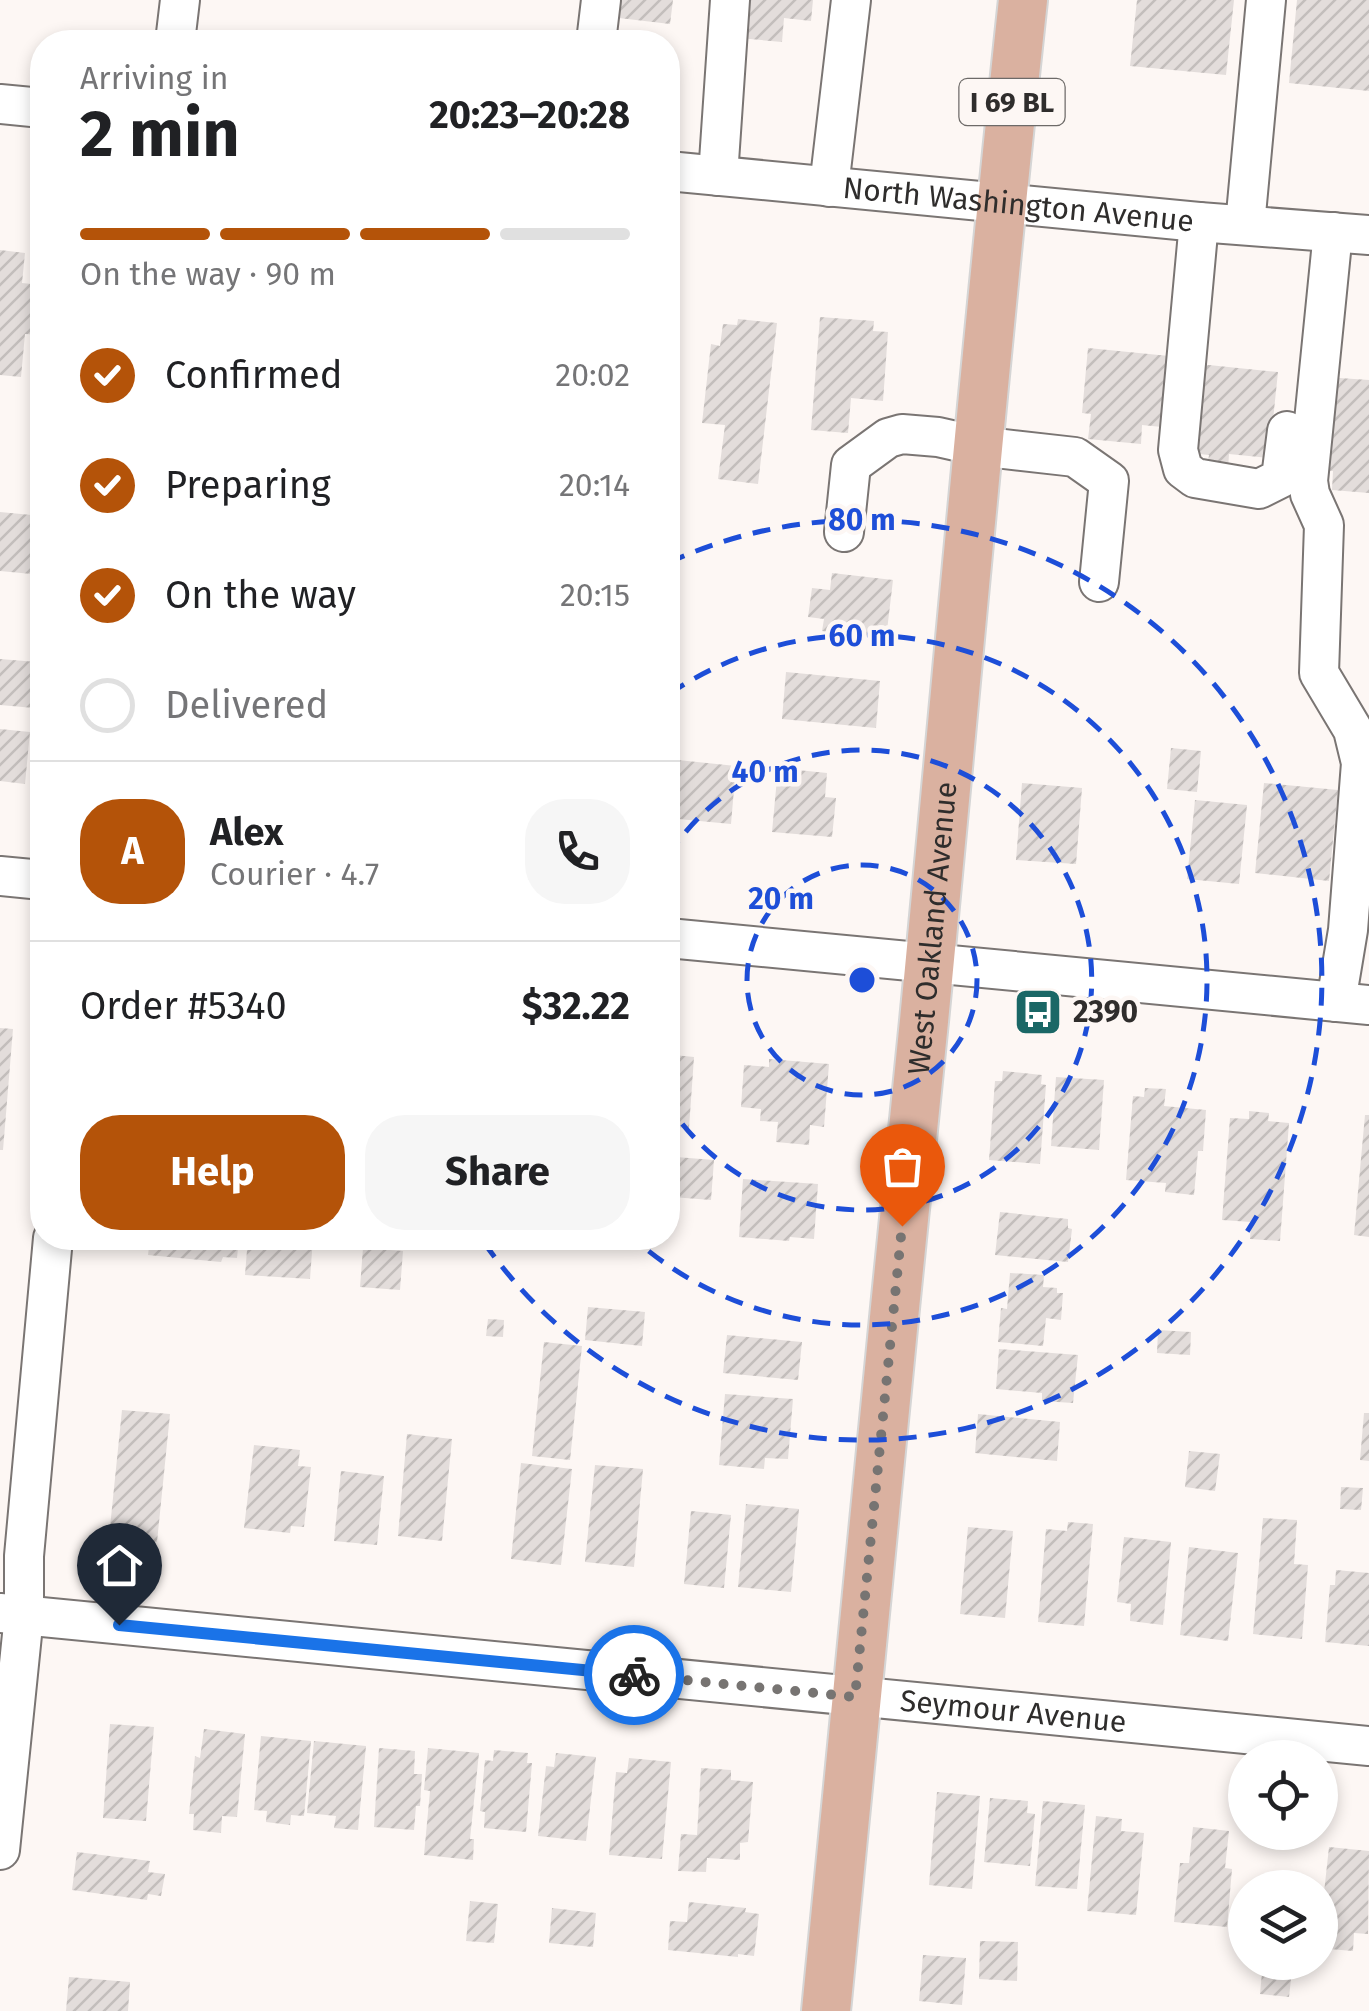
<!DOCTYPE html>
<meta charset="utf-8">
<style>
:root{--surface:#fff;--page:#f6f6f6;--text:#202124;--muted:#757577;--line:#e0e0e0;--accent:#b45309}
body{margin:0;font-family:"Fira Sans",sans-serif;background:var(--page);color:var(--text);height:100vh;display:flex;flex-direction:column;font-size:38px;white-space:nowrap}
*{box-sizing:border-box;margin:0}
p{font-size:32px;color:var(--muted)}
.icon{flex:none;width:55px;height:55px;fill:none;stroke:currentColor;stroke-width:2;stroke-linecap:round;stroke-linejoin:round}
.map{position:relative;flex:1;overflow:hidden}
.drawer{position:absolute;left:30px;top:30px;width:650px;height:1220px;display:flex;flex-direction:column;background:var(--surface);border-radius:40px;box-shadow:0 5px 15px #0003}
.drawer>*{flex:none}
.buttons{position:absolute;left:1228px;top:1740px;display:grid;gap:20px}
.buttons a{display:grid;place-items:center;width:110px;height:110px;border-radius:50%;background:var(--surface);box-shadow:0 5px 15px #0003;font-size:50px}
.pin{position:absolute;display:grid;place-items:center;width:85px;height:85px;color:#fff;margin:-102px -42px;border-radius:50% 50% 50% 0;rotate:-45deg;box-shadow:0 0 10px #0007}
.pin .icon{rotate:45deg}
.courier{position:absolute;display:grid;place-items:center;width:100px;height:100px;margin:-50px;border:8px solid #1a73e8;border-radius:50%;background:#fff;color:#222;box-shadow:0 2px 12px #0007}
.head em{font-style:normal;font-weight:700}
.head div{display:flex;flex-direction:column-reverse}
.head{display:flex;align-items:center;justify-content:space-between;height:170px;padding:0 50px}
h1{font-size:65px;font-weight:700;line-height:75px}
.bar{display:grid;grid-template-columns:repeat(4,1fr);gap:15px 10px;align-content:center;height:120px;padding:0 50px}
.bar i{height:12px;border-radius:8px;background:var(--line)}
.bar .on{background:var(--accent)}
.bar p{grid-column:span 4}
.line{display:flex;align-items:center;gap:25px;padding:0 50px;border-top:2px solid var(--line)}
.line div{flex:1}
.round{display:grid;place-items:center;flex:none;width:105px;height:105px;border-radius:40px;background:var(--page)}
ol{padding:0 50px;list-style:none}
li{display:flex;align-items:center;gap:30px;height:110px}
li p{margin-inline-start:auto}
li .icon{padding:10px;border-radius:50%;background:var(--accent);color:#fff;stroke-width:4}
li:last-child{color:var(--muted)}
li i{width:55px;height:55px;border:5px solid var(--line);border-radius:50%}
.action{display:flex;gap:20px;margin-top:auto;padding:20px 50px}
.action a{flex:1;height:115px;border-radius:40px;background:var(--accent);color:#fff;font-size:40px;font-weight:700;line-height:115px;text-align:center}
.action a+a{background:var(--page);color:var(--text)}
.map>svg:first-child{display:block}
.building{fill:url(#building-hatch)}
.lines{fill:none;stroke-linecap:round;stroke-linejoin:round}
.minor-casing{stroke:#7a7573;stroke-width:42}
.major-casing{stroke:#d5d5d5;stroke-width:52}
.minor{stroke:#fff;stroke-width:38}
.major{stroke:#dab1a0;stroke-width:48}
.done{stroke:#777472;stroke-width:10;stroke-dasharray:0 18}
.route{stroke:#1a73e8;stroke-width:12}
.ring{fill:none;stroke:#1d4ed8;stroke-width:5;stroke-dasharray:18 12}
.labels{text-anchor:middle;stroke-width:9;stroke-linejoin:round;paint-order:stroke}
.shield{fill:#fdf7f4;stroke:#6d6a68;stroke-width:2.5}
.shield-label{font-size:28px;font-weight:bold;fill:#2f2d2c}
.street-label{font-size:30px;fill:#2f2d2c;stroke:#fdf7f4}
.poi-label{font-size:30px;font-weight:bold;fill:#2f2d2c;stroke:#fdf7f4;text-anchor:start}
.centre{fill:#1d4ed8;stroke:#fdf7f4;stroke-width:5}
.ring-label{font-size:30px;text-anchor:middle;font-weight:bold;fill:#1d4ed8;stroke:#fdf7f4;stroke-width:9;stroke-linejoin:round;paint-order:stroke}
</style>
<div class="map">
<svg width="1369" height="2011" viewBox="0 0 1369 2011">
<defs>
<pattern id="building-hatch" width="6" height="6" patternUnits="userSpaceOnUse" patternTransform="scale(2.5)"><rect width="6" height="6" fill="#e3dddb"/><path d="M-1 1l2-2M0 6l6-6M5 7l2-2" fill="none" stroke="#c3bebc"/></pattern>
</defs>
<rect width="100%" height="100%" fill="#fdf7f4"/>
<path class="building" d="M621,0H673L670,24L619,18Z
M742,0H813L811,21L784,18L782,42L739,38Z
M1137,0H1234L1226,75L1130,66Z
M1297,0H1369V91L1289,83Z
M0,250L25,253L22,283L42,285V335L25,334L21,377L0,375Z
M820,317L874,321L873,331L888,332L883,401L851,398L848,433L811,430Z
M738,319L777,323L758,484L718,479L725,425L702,423L711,344L720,346L723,324L737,325Z
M1088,348L1169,356L1162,427L1142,425L1141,444L1088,439L1091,414L1082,413Z
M1199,364L1278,372L1269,458L1229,454L1228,470L1207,468L1209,455L1190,453Z
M1325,377L1369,380V493L1332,490L1333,471L1318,470Z
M0,512L42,516V575L0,571Z
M832,573L893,580L886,639L822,631L824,619L808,617L812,588L830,590Z
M0,659L37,662L34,708L0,705Z
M786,672L880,681L876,728L782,719Z
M0,729L30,732L25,784L0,781Z
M1171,748L1201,751L1197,792L1167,789Z
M668,759L736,766L731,824L668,818Z
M778,768L827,773L825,797L836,798L832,837L772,832Z
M1022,783L1082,788L1076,864L1016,860Z
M1264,783L1338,790L1329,881L1255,873Z
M1195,800L1247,805L1239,884L1187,879Z
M0,1028L13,1029L3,1150H0Z
M668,1043H675L674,1055L694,1057L689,1128L671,1127L670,1135H668Z
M769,1059L829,1064L824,1127L810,1125L809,1145L776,1142L778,1122L760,1121L761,1109L741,1107L744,1065L769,1067Z
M1003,1071L1042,1075L1041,1084L1046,1085L1040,1164L989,1160L995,1081H1002Z
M1056,1077L1104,1080L1099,1150L1051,1146Z
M1145,1088L1166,1089L1164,1106L1206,1110L1203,1151H1198L1194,1195L1165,1192L1166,1183L1126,1180L1133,1096L1144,1097Z
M1249,1111L1269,1113L1268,1121L1289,1123L1280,1241L1250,1239L1251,1222L1222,1220L1230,1118L1249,1119Z
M1365,1115H1369V1237L1354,1235Z
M676,1157L714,1160L711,1200L672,1197Z
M743,1179L818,1184L814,1239L790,1237L789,1241L739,1237Z
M1000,1212L1068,1219V1228L1072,1229L1068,1262L995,1255Z
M150,1238H239L237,1258L223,1257L221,1262L148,1255Z
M248,1238H313L310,1279L245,1275Z
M363,1248L403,1251L400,1290L360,1287Z
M1010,1273L1044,1275L1043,1287L1057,1288V1293H1063L1061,1320L1046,1318L1043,1346L998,1342L1001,1308L1007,1309Z
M588,1307L645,1312L642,1346L585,1340Z
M488,1319L504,1320L503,1337L486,1336Z
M1158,1330L1191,1332L1190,1355L1157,1353Z
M727,1335L802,1342L798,1380L723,1373Z
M544,1342L582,1346L570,1460L532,1456Z
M999,1349L1078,1355L1073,1403L1042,1401V1393L996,1389Z
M725,1394L793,1399L788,1459L765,1458L764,1469L719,1465Z
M122,1410L170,1414L157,1542L109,1537Z
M1364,1413H1369V1461L1360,1460Z
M978,1414L1060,1422L1057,1461L975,1453Z
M407,1434L452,1439L442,1541L398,1536Z
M254,1445L300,1450L298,1466L311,1467L304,1527L291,1526L290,1533L244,1528Z
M1189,1451L1220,1454L1215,1491L1185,1487Z
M521,1463L572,1469L561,1565L511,1559Z
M595,1465L643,1469L634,1567L585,1562Z
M341,1471L384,1476L377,1545L334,1541Z
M1341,1487L1363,1488L1361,1510L1340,1509Z
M746,1504L799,1509L791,1592L738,1587Z
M691,1511L731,1515L724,1588L684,1584Z
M1263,1518L1297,1520L1294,1564L1308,1565L1302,1639L1253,1634Z
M1068,1522L1093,1524L1084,1626L1038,1622L1046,1529L1067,1531Z
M968,1527L1013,1531L1005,1618L960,1614Z
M1124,1537L1171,1542L1163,1625L1130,1621L1131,1604L1117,1602Z
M1189,1547L1238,1553L1228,1641L1180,1635Z
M1336,1570L1369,1573V1646L1325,1642L1330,1585H1335Z
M110,1724L154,1727L146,1821L103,1818Z
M204,1729L245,1734L237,1817L222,1816L221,1833L193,1830L194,1814H189L195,1756L200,1758Z
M261,1736L311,1741L304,1816L291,1815L290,1825L266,1822L267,1811L254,1810Z
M314,1741L366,1746L358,1830L334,1828L336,1816L307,1813Z
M379,1748L415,1751L414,1774H422L420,1806H416L414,1830L374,1827Z
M428,1748L479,1753L470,1839H474L473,1860L424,1855L430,1791L424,1790Z
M494,1750L528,1753L527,1763H532L526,1832L484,1828L485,1812L480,1811L485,1760L493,1761Z
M556,1753L596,1757L586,1841L538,1836L546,1766L554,1767Z
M629,1758L671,1762L662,1859L609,1855L616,1772L627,1773Z
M701,1768L731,1770V1780L753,1782L748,1842L740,1843V1860L707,1858L706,1872L678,1871L681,1834L697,1835Z
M937,1792L980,1796L972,1889L929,1885Z
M990,1798L1028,1801L1027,1813L1035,1814L1030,1866L984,1862Z
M1043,1801L1085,1805L1077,1889L1035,1886Z
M1096,1816L1122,1819L1121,1831L1144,1833L1136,1915L1087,1911Z
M1193,1827L1229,1831L1225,1868L1232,1869L1227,1927L1174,1922L1180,1863H1189Z
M1329,1847L1369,1851L1368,1934L1354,1933L1353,1951L1329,1949L1332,1930L1320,1929Z
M77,1852L150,1861L148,1872L165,1874L161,1896L148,1894L147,1900L72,1890Z
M470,1901L498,1904L494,1943L466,1941Z
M689,1902L746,1908L745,1912L759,1914L754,1956L738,1954V1957L668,1950L670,1921L687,1922Z
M552,1908L596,1913L593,1947L549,1943Z
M980,1941L1018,1942L1017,1981L979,1979Z
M923,1955L966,1958L962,2005L919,2001Z
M1263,1962H1293L1289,1997L1260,1994Z
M69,1977L130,1982L128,2011H66Z"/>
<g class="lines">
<g class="minor-casing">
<g id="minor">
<path d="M175,42L180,0"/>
<path d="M596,42L601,0"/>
<path d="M0,104L42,108"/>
<path id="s1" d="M668,171L1199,222L1369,235"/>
<path d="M718,176L730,0"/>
<path d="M829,187L851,0"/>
<path d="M1199,222L1178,450L1183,469L1195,478L1259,489L1281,478L1287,431"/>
<path d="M1245,225L1266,0"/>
<path d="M1333,232L1308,481L1310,494L1324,525L1319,673L1353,730L1361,763L1348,930L1336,1002"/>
<path d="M844,532L851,465L888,438L902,434L938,437L978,446L1075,457L1109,481L1099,582"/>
<path d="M0,876L42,880"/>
<path d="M668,938L1369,1005"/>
<path id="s2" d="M0,1613L1369,1746"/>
<path d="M0,1850L24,1615V1556L53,1238"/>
</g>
</g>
<g class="major-casing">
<g id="major">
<path id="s3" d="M826,2011C856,1681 891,1351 924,1021C957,680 986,340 1023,0"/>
</g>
</g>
<use href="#minor" class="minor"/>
<use href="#major" class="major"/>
</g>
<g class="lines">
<path class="done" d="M634,1675L855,1697L902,1226"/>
<path class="route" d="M119,1625L634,1675"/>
</g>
<g class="ring">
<circle cx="862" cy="980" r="115"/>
<path d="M668 856A230 230 0 1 1 668 1104"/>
<path d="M669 694A345 345 0 1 1 633 1238"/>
<path d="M668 563A460 460 0 1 1 483 1241"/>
</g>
<defs>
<g id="bus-square" transform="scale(2.5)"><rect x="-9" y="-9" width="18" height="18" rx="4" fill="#1a6766" stroke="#fdf7f4"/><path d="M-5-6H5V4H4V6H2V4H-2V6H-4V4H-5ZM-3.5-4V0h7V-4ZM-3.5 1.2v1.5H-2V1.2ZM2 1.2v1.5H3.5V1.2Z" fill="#fff"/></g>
</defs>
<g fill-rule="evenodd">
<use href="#bus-square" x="1038" y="1012"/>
</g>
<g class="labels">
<rect class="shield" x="959.5" y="79" width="105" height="46" rx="8"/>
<g class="shield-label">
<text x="1012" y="112">I 69 BL</text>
</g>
<g class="street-label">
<text dy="10" stroke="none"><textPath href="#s1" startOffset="352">North Washington Avenue</textPath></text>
<text dy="10" stroke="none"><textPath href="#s3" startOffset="1088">West Oakland Avenue</textPath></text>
<text dy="10" stroke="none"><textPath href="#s2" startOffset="1018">Seymour Avenue</textPath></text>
</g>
<g class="poi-label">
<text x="1073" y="1022">2390</text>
</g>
</g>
<circle cx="862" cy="980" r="15" class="centre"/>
<g class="ring-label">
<text x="862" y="530">80 m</text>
<text x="862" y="646">60 m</text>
<text x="765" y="782">40 m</text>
<text x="781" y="909">20 m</text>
</g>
</svg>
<div class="buttons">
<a><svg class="icon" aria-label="locate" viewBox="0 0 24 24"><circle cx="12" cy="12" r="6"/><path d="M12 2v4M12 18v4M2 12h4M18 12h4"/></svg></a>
<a><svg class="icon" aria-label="layers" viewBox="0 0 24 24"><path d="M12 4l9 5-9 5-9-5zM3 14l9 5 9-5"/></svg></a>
</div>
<div class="pin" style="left:902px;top:1226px;background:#ea580c"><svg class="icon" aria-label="bag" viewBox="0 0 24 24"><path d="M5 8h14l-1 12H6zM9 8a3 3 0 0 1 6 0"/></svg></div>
<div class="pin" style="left:119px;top:1625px;background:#1f2937"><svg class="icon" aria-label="home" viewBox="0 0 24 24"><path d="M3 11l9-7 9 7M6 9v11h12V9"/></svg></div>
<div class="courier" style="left:634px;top:1675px"><svg class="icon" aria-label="bike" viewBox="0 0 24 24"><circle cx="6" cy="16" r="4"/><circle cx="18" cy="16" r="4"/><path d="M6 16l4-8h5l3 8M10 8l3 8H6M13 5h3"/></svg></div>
<section class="drawer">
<div class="head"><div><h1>2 min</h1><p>Arriving in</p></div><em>20:23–20:28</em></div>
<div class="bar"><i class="on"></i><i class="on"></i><i class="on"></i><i></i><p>On the way · 90 m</p></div>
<ol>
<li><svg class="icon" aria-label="check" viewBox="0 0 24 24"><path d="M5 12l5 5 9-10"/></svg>Confirmed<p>20:02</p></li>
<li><svg class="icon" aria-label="check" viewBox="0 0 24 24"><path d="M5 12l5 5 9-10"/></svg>Preparing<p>20:14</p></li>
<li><svg class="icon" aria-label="check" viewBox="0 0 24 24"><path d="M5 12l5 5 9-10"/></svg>On the way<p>20:15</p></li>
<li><i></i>Delivered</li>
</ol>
<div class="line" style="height:180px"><b class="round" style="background:var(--accent);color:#fff">A</b><div><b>Alex</b><p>Courier · 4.7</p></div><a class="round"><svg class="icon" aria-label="phone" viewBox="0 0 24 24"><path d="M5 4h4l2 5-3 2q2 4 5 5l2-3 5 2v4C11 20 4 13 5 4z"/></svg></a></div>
<div class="line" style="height:130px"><div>Order #5340</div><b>$32.22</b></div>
<div class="action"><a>Help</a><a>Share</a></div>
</section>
</div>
